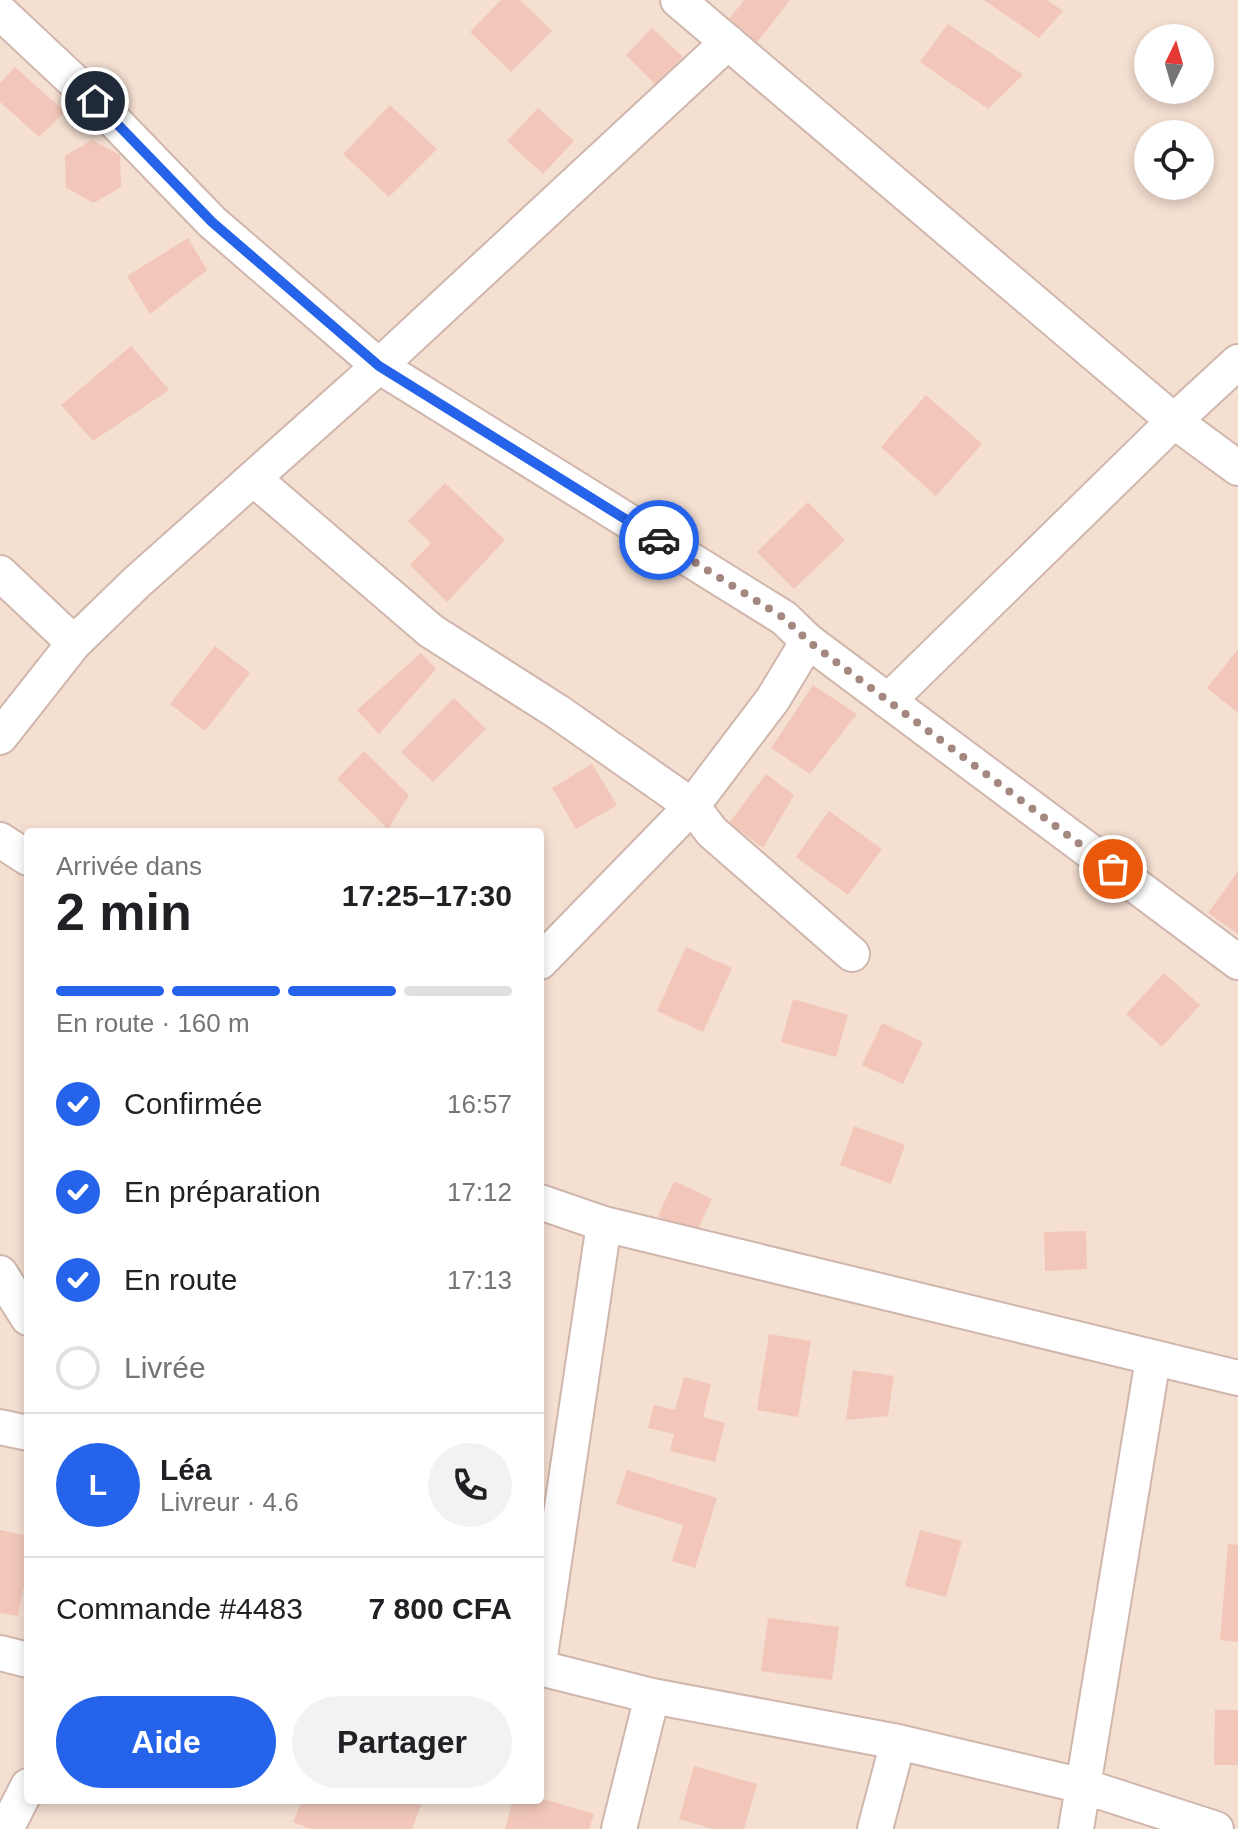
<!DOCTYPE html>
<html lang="fr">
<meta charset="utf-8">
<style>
:root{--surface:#fff;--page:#f2f2f2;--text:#202124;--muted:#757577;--line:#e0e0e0;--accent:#2563eb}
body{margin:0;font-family:Helvetica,sans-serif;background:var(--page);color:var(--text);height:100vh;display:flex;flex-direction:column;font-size:30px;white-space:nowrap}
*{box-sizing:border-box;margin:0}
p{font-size:26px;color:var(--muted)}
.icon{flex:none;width:44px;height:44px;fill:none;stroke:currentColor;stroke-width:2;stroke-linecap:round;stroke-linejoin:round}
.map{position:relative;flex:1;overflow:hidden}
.drawer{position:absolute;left:24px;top:828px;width:520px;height:976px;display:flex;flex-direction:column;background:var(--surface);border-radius:8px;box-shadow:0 4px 12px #0003}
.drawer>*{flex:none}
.needle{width:52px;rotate:5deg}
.buttons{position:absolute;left:1134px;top:24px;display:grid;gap:16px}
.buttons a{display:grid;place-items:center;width:80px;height:80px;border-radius:50%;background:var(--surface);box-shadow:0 4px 12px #0003;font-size:40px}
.pin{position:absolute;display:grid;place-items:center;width:68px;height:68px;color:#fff;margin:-34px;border:4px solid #fff;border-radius:50%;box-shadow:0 2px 8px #0007}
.courier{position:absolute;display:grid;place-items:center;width:80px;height:80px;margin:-40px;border:6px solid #2563eb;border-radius:50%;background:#fff;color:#222;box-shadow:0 2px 10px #0007}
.headline em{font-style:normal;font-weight:700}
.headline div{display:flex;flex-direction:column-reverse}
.headline{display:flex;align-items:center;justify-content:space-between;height:136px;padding:0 32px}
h1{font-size:52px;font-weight:700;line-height:60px}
.bar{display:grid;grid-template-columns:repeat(4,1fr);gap:12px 8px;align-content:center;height:96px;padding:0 32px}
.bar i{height:10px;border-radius:6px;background:var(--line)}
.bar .current{background:var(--accent)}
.bar p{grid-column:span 4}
.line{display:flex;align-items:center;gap:20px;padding:0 32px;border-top:2px solid var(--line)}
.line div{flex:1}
.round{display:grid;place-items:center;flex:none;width:84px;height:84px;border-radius:42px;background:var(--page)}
ol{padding:0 32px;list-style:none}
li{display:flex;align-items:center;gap:24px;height:88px}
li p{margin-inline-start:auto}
li .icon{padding:8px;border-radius:50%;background:var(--accent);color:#fff;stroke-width:4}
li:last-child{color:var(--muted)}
li i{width:44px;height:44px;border:4px solid var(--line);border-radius:50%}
.cta{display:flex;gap:16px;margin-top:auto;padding:16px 32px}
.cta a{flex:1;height:92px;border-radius:48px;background:var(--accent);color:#fff;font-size:32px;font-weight:700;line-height:92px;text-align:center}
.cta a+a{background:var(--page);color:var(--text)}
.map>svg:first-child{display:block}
.residential{fill:#f4dfd1;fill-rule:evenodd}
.building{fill:#f2c7ba}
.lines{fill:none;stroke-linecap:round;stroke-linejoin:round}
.minor-casing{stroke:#d0b6ad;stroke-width:38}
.minor{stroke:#fff;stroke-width:34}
.done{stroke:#a4887f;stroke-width:8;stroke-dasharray:0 14.4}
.route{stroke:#2563eb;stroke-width:10}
</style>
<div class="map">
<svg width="1238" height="1829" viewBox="0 0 1238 1829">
<rect width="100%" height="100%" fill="#fceee3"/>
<path class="residential" d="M0,0H1238V1829H0ZM1148,38H1200V90H1148ZM1148,134H1200V186H1148ZM28,832H540V1800H28Z"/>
<path class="building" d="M501,0H520L552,31L511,72L470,32Z
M744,0H790L752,49L723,27Z
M984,0H1047L1063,11L1039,38Z
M948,24L1023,75L988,109L920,62Z
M652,28L683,57L656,85L626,55Z
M15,67L65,112L39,137L0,102V83Z
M390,105L437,149L389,197L343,154Z
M538,108L574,141L543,174L507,141Z
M92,140L120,155L121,187L94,203L66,188L65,156Z
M188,238L207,270L150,314L127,276Z
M131,346L169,390L93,441L61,405Z
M926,395L982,444L936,496L881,447Z
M445,483L505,540L447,602L410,565L431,543L408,521Z
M808,502L845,540L794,589L757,552Z
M215,646L250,673L205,731L170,704Z
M1238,649V713L1207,688Z
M421,653L436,669L379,734L357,710Z
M813,685L857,714L810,774L771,748Z
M454,698L486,729L433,782L401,752Z
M364,751L409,795L388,829L337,779Z
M592,764L617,805L576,829L552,788Z
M766,774L794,795L763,848L729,823Z
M829,811L882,849L848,895L796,857Z
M1238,871V934L1208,913Z
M686,947L732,968L703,1032L657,1011Z
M1164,973L1200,1005L1162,1047L1126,1014Z
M793,999L848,1015L836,1057L781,1042Z
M882,1023L923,1042L903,1084L862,1065Z
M854,1126L905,1145L891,1184L840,1165Z
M674,1181L712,1199L696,1233L658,1216Z
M1086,1231L1087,1269L1045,1271L1044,1232Z
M769,1334L811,1341L798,1417L757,1410Z
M853,1370L894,1376L888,1416L846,1420Z
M684,1377L711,1384L703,1417L725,1423L715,1462L670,1451L674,1434L648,1428L654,1405L675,1410Z
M627,1470L717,1498L695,1568L672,1561L683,1525L616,1504Z
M0,1530L28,1536V1565L18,1616L0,1613Z
M920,1530L962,1541L946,1597L905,1586Z
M1228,1544L1238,1545V1642L1220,1640Z
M768,1618L839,1627L832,1680L761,1671Z
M1215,1710H1238V1765H1214Z
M694,1766L757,1784L744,1829H713L679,1819Z
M540,1798L594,1814L589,1829H505L513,1800H540Z
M302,1800H423L412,1829H311L293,1822Z"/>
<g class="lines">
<g class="minor-casing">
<path id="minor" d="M678,0L1174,421L1238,468
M0,12L95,101L212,222L379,366L784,618L808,641L1238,962
M254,479L431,631L558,712L692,806L712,832L852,954
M0,573L74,643
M888,701L1174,421L1238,362
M0,737L74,643L137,582L379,366L728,42
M0,840L28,858
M540,962L692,806L773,699L808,641
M540,1202L604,1224L1238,1378
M0,1273L28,1318
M0,1427L28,1433
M0,1653L28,1660
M540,1656L604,1224
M540,1668L652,1696L898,1742L1083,1786L1216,1829
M6,1829L28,1786
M619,1829L652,1696
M875,1829L898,1742
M1076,1829L1153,1359"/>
</g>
<use href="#minor" class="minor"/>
</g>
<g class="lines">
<path class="done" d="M659,540L784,618L808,641L1113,869"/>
<path class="route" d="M95,101L212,222L379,366L659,540"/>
</g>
</svg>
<div class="buttons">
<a><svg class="needle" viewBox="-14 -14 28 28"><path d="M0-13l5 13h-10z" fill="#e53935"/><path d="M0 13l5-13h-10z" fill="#757577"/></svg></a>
<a><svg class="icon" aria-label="locate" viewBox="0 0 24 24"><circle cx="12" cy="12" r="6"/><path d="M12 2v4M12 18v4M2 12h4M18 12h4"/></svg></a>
</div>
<div class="pin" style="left:1113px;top:869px;background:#ea580c"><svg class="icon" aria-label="bag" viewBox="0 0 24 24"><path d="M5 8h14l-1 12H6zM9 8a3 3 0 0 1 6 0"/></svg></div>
<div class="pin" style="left:95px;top:101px;background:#1f2937"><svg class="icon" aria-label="home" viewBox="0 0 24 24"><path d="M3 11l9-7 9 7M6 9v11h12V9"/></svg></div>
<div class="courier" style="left:659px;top:540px"><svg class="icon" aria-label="car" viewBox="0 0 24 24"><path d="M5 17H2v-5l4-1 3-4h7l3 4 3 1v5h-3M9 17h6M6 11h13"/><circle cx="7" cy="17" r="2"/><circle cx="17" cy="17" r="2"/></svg></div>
<section class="drawer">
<div class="headline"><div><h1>2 min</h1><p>Arrivée dans</p></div><em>17:25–17:30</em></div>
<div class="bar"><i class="current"></i><i class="current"></i><i class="current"></i><i></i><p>En route · 160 m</p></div>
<ol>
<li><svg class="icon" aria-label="check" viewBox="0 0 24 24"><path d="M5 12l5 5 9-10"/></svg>Confirmée<p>16:57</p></li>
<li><svg class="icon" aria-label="check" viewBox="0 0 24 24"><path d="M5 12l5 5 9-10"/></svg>En préparation<p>17:12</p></li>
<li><svg class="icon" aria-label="check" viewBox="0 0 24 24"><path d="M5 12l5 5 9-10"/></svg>En route<p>17:13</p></li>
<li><i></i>Livrée</li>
</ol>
<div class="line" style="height:144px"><b class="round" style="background:var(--accent);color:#fff">L</b><div><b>Léa</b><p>Livreur · 4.6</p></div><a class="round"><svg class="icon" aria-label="phone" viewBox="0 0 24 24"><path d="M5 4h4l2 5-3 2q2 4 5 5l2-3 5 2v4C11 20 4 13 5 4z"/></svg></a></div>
<div class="line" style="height:104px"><div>Commande #4483</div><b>7 800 CFA</b></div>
<div class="cta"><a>Aide</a><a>Partager</a></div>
</section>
</div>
